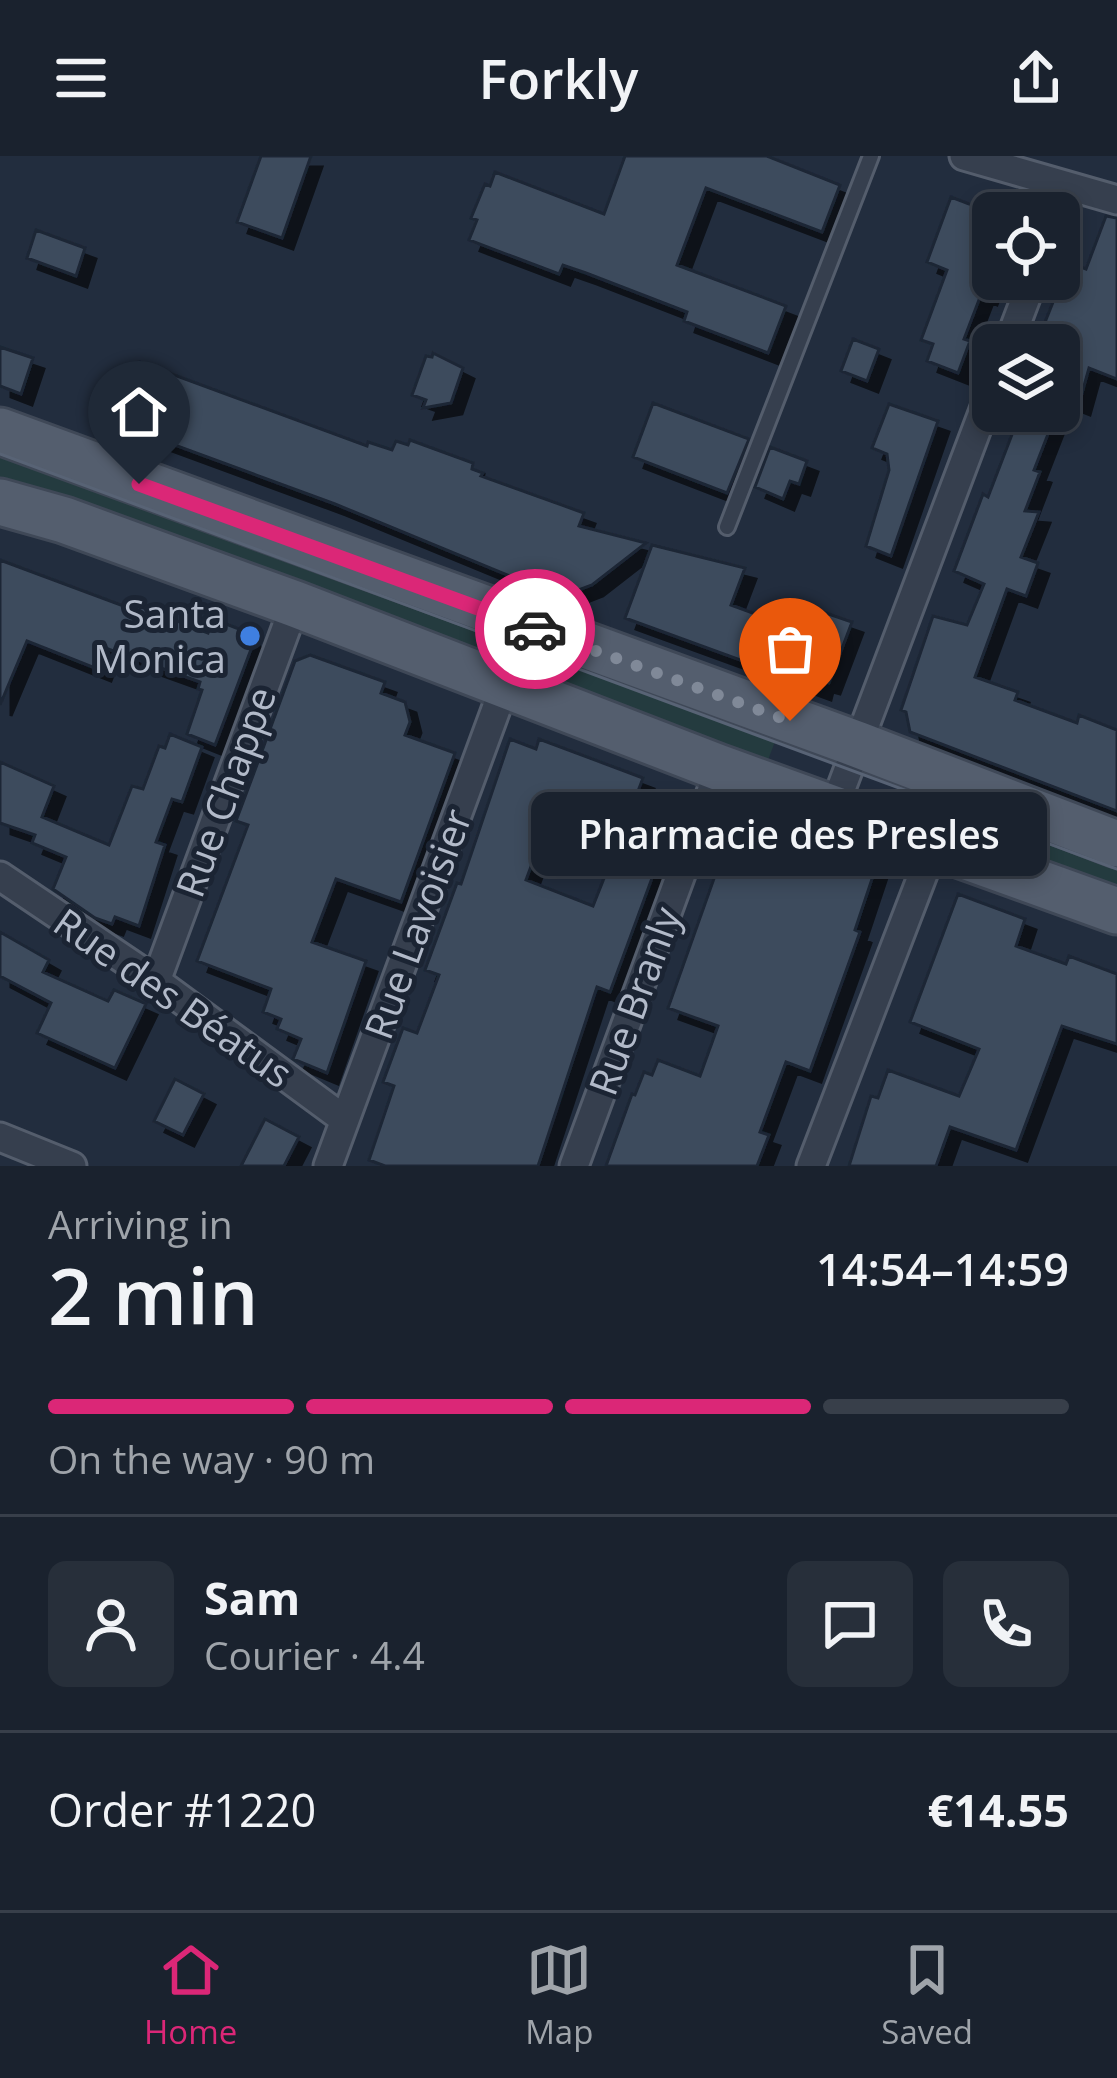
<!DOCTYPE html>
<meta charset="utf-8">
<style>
:root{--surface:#1a222e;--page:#272f3a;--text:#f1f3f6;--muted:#9fa4aa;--line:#383f4a;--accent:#db2777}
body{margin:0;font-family:"Open Sans",sans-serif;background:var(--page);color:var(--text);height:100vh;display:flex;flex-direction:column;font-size:45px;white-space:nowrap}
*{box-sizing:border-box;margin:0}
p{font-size:39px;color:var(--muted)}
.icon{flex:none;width:66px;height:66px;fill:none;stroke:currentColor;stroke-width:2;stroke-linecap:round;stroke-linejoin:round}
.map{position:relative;height:1010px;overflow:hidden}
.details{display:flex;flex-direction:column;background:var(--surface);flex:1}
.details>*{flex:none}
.fabs{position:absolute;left:972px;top:36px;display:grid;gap:24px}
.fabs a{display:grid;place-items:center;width:108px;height:108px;border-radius:18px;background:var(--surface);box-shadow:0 6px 18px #0003,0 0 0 3px var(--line);font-size:60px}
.pin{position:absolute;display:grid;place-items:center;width:102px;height:102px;color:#fff;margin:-123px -51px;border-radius:50% 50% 50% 0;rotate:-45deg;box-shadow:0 0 12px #0007}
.pin .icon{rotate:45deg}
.courier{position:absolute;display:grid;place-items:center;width:120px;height:120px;margin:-60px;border:9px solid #db2777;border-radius:50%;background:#fff;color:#222;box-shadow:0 3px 15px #0007}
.bubble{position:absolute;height:84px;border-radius:18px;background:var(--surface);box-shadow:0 6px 18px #0003,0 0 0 3px var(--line);font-size:39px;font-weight:600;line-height:84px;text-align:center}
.headline em{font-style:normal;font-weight:600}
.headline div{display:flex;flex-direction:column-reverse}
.headline{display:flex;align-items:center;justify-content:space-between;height:204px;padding:0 48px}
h1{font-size:78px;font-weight:600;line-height:90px}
.bar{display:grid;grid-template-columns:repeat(4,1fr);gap:18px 12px;align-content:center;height:144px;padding:0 48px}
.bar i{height:15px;border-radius:9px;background:var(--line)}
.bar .current{background:var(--accent)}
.bar p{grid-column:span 4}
.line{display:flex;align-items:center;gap:30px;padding:0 48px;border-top:3px solid var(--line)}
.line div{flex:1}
.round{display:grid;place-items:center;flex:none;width:126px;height:126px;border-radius:18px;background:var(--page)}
header{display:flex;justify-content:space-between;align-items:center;height:156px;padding:0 48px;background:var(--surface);font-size:54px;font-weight:600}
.dock{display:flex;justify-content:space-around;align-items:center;height:168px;border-top:3px solid var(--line);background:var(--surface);font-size:33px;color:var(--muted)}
.dock a{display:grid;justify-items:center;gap:6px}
.dock .current{color:var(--accent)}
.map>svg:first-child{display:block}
.green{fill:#243b3f}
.building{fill:#3e4b5d;stroke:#1d2635;stroke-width:3;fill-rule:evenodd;filter:url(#shadow)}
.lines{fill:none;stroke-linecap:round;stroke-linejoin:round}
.service-casing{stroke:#545d6c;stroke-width:20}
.minor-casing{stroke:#545d6c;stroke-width:33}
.primary-casing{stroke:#3f4857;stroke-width:51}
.service{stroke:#363f4e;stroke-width:14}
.minor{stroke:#363f4e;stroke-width:27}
.primary{stroke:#545e6e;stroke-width:45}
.tram{stroke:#586375;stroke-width:3}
.done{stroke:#808998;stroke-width:12;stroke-dasharray:0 21.6}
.route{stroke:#db2777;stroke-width:15}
.shop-dot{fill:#3f7fe0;stroke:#1b2433;stroke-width:4.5}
.labels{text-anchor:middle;stroke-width:10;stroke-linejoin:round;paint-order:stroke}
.poi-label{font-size:39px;fill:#b2bac9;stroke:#1b2433;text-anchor:end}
.street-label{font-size:39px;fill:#b2bac9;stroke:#1b2433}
</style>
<header><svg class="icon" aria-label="menu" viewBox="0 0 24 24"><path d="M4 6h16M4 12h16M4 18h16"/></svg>Forkly<svg class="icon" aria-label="share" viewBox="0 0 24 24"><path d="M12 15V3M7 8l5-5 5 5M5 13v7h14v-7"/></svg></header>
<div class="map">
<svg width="1117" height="1010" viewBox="0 0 1117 1010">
<defs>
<filter id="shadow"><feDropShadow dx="11" dy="11" stdDeviation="0" flood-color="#0009"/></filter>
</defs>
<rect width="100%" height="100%" fill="#222d3e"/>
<path class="green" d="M0,292L779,575L765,612L0,330Z
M1010,661L1117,704V737L998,697Z"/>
<path class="building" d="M261,0H311L282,82L237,66Z
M625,0H767L840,29L822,76L706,32L677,109L786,150L768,197L684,165L687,156L586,117L563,109L559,118L469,84L477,64L471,62L485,28L490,30L495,16L604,58Z
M951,41L985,54L981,64L993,69V120L986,138L982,136L964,183L970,185L958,217L927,205L933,188L921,184L947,114L927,106Z
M1106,60L1117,62V223L1089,212L1079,248L1059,240V189H1036L1061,126L1065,127L1073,108L1086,113Z
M36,74L85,92L76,120L27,102Z
M853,183L879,193L867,225L841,215Z
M0,191L33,202L21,238L0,230Z
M433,197L463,212L451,247L423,252L426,244L412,239L426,200L432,201Z
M139,206L367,290L368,286L392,294L396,285L408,289L410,284L473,307L472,313L483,317L481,320L584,357L579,370L646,387L592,429L576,435L573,446L335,348L101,262V245L117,219Z
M653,247L749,283L727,337L633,301Z
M889,248L938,265L891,400L866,390L889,314L887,298L872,292Z
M1021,255H1057L1034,314L1040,316L1025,355L1039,356L1021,401L1038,407L1026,440L1007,433L975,521L1018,536L1015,544L1077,567L1079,559L1117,574V655L910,576L906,556L901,554L933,460L967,469L984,428L954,415L983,338L988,341Z
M770,291L807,305L799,328L790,325L783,343L755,331Z
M652,389L745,412L731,449L802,475L811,452L852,466L829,527L822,525L820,533L625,462Z
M0,404L129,452L131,447L208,477L213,463L247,476L253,488L215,589L187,578L202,534L198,533L200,526L108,493L100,514L27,485L0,549Z
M310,499L385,526L381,537L405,546L410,566L405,579L455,597L401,746L336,723L312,786L366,805L327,917L293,903L301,883L277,873L281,863L263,856L271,833L197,805L248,669L236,665L258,606L295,505Z
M170,578L202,591L182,646L172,643L156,686L165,689L139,770L115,761L112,768L95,762L53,733L66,701L32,687L35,679L0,667V606L54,630L42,661L109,689L132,630L143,633L159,590L165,592Z
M510,583L536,593L539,583L643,622L621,680L662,695L610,836L597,831L538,1010H385L369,1004L394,930L383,926L403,872L417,877L439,819L425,814L457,727L461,728ZM542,681L610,707L593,750L526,724Z
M733,669L805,701L807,696L849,711L854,700L877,708L855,774L860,776L810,915L786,906L760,976L769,979L757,1010H606L632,938L635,939L644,916L652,919L658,904L700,920L718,870L668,852Z
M958,738L1025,763L1016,790L1066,808L1069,800L1117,818V888L1062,870L1016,994L950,971L936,1010H849L871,940L878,942L888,914L959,940L979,893L910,866Z
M0,776L49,804L43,816L108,845L114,834L146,848L115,912L37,877L51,847L0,820Z
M175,923L204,938L183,979L154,965Z
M265,963L299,981L284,1010H241Z"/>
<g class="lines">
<g class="service-casing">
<path id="service" d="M727,371L871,0"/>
</g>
<g class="minor-casing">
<path id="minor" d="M964,0L1117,44
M1008,189L1033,123
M833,654L993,230
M0,720L156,825L345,964
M156,825L295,448
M0,981L72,1010
M328,1010L506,526
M574,1010L720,612
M811,1010L958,627"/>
</g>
<g class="primary-casing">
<path id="primary" d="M0,275L859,589L1117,688
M0,346L64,364L295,448L720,612L1117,755"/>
</g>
<use href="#service" class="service"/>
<use href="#minor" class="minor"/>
<use href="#primary" class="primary"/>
<path class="tram" d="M0,298L1117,713"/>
</g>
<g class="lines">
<path class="done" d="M535,473L790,565"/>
<path class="route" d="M139,328L535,473"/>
</g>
<circle class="shop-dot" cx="250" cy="480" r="12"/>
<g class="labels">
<g class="poi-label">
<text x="226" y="472">Santa<tspan x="226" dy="45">Monica</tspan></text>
</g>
<g class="street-label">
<text transform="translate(226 636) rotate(-70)" y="14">Rue Chappe</text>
<text transform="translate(418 768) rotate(-70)" y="14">Rue Lavoisier</text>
<text transform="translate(173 842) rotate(35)" y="14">Rue des Béatus</text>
<text transform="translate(635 845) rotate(-70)" y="14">Rue Branly</text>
</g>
</g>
</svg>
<div class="fabs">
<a><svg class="icon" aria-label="locate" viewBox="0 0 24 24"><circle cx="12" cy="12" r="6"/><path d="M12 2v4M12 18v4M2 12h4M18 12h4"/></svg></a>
<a><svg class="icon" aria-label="layers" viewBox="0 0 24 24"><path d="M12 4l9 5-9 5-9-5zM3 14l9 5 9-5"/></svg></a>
</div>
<div class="pin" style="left:790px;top:565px;background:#ea580c"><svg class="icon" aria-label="bag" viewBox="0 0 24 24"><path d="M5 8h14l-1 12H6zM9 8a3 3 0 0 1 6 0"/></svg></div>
<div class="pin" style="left:139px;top:328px;background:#1f2937"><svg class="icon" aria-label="home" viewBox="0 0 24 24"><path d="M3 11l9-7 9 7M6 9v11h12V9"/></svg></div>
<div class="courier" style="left:535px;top:473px"><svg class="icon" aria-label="car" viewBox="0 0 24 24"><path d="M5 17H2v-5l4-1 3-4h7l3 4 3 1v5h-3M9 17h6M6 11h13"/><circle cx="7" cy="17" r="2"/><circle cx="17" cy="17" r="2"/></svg></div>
<div class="bubble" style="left:531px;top:636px;width:516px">Pharmacie des Presles</div>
</div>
<section class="details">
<div class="headline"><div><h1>2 min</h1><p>Arriving in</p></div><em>14:54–14:59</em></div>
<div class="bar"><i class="current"></i><i class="current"></i><i class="current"></i><i></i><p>On the way · 90 m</p></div>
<div class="line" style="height:216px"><a class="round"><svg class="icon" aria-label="person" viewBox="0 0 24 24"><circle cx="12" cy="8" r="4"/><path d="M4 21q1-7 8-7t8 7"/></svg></a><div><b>Sam</b><p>Courier · 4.4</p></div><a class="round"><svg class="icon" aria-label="chat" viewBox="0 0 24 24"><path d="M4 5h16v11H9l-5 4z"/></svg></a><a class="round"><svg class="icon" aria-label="phone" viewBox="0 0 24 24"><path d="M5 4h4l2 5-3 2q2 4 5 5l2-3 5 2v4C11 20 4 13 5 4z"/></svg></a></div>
<div class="line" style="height:156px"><div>Order #1220</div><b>€14.55</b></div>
</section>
<nav class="dock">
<a class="current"><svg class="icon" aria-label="home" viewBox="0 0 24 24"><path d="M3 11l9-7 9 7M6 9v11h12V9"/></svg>Home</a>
<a><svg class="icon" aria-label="map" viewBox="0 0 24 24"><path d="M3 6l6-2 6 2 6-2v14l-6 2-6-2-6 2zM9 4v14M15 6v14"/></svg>Map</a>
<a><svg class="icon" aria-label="saved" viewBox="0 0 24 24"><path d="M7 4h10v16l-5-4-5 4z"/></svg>Saved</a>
</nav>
